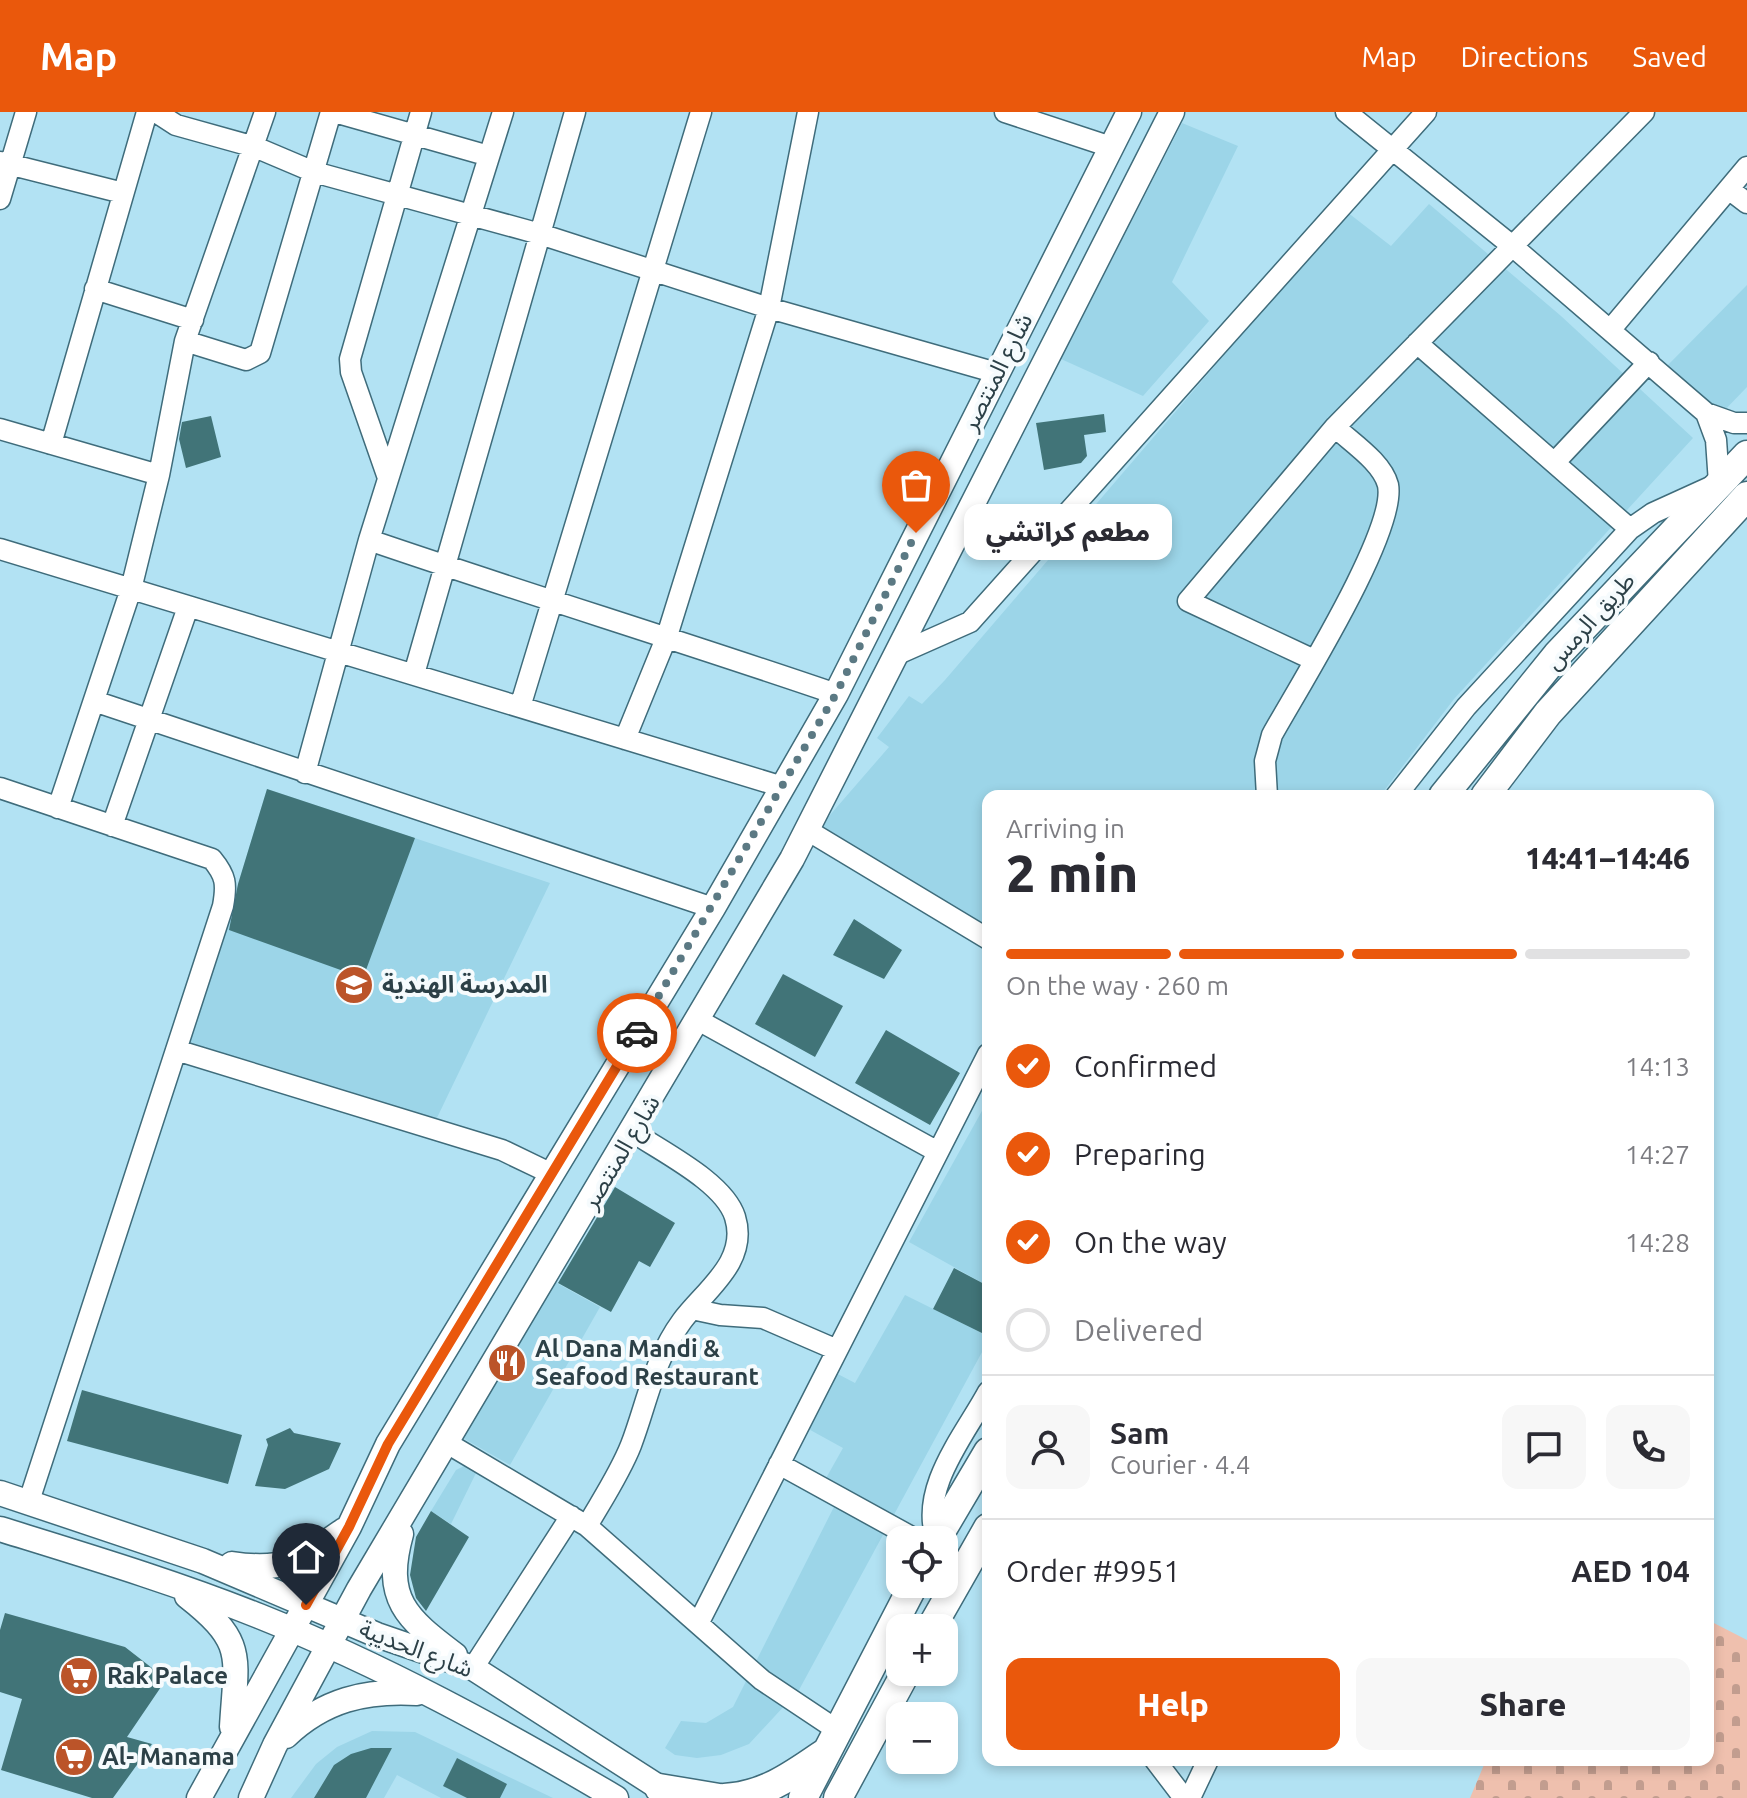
<!DOCTYPE html>
<meta charset="utf-8">
<style>
:root{--surface:#fff;--page:#f7f7f7;--text:#2b2b33;--muted:#7c7c81;--line:#e1e1e2;--accent:#ea580c}
body{margin:0;font-family:Ubuntu,"Noto Sans Arabic",sans-serif;background:var(--page);color:var(--text);height:100vh;display:flex;flex-direction:column;font-size:30px;white-space:nowrap}
*{box-sizing:border-box;margin:0}
p{font-size:26px;color:var(--muted)}
.icon{flex:none;width:44px;height:44px;fill:none;stroke:currentColor;stroke-width:2;stroke-linecap:round;stroke-linejoin:round}
.map{position:relative;flex:1;overflow:hidden}
.drawer{position:absolute;left:982px;top:678px;width:732px;height:976px;display:flex;flex-direction:column;background:var(--surface);border-radius:16px;box-shadow:0 4px 12px #0003}
.drawer>*{flex:none}
.controls{position:absolute;left:886px;top:1414px;display:grid;gap:16px}
.controls a{display:grid;place-items:center;width:72px;height:72px;border-radius:16px;background:var(--surface);box-shadow:0 4px 12px #0003;font-size:40px}
.pin{position:absolute;display:grid;place-items:center;width:68px;height:68px;color:#fff;margin:-82px -34px;border-radius:50% 50% 50% 0;rotate:-45deg;box-shadow:0 0 8px #0007}
.pin .icon{rotate:45deg}
.courier{position:absolute;display:grid;place-items:center;width:80px;height:80px;margin:-40px;border:6px solid #ea580c;border-radius:50%;background:#fff;color:#222;box-shadow:0 2px 10px #0007}
.bubble{position:absolute;height:56px;border-radius:16px;background:var(--surface);box-shadow:0 4px 12px #0003;font-size:26px;font-weight:800;line-height:56px;text-align:center}
.overview em{font-style:normal;font-weight:800}
.overview div{display:flex;flex-direction:column-reverse}
.overview{display:flex;align-items:center;justify-content:space-between;height:136px;padding:0 24px}
h1{font-size:52px;font-weight:800;line-height:60px}
.bar{display:grid;grid-template-columns:repeat(4,1fr);gap:12px 8px;align-content:center;height:96px;padding:0 24px}
.bar i{height:10px;border-radius:6px;background:var(--line)}
.bar .on{background:var(--accent)}
.bar p{grid-column:span 4}
.line{display:flex;align-items:center;gap:20px;padding:0 24px;border-top:2px solid var(--line)}
.line div{flex:1}
.round{display:grid;place-items:center;flex:none;width:84px;height:84px;border-radius:16px;background:var(--page)}
ol{padding:0 24px;list-style:none}
li{display:flex;align-items:center;gap:24px;height:88px}
li p{margin-inline-start:auto}
li .icon{padding:8px;border-radius:50%;background:var(--accent);color:#fff;stroke-width:4}
li:last-child{color:var(--muted)}
li i{width:44px;height:44px;border:4px solid var(--line);border-radius:50%}
.cta{display:flex;gap:16px;margin-top:auto;padding:16px 24px}
.cta a{flex:1;height:92px;border-radius:16px;background:var(--accent);color:#fff;font-size:32px;font-weight:800;line-height:92px;text-align:center}
.cta a+a{background:var(--page);color:var(--text)}
header{display:flex;align-items:center;gap:48px;box-sizing:border-box;height:112px;padding:0 40px;background:var(--accent);color:#fff}
header strong{font-size:38px}
nav{display:flex;gap:44px;margin-inline-start:auto;font-size:28px}
.map>svg:first-child{display:block}
.built{fill:#9cd5e8}
.cemetery{fill:url(#cemetery-stones)}
.building{fill:#417478}
.lines{fill:none;stroke-linecap:round;stroke-linejoin:round}
.minor-casing{stroke:#3f6c7b;stroke-width:23}
.major-casing{stroke:#3f6c7b;stroke-width:27}
.highway-casing{stroke:#3f6c7b;stroke-width:31}
.minor{stroke:#fff;stroke-width:20}
.major{stroke:#fff;stroke-width:24}
.highway{stroke:#fff;stroke-width:28}
.done{stroke:#5b7983;stroke-width:8;stroke-dasharray:0 14.4}
.route{stroke:#ea580c;stroke-width:10}
.labels{text-anchor:middle;stroke-width:8;stroke-linejoin:round;paint-order:stroke}
.street-label{font-size:24px;fill:#2c4047;stroke:#f6fbfd}
.poi-label{font-size:24px;font-weight:bold;fill:#2c4047;stroke:#f6fbfd;text-anchor:start}
</style>
<header>
<strong>Map</strong>
<nav><a>Map</a><a>Directions</a><a>Saved</a></nav>
</header>
<div class="map">
<svg width="1747" height="1686" viewBox="0 0 1747 1686">
<defs>
<pattern id="cemetery-stones" width="16" height="16" patternUnits="userSpaceOnUse" patternTransform="scale(2)"><rect width="16" height="16" fill="#efc0ae"/><path d="M2 7V4a2 2 0 0 1 4 0v3zM10 15v-3a2 2 0 0 1 4 0v3z" fill="#c29d8f"/></pattern>
</defs>
<rect width="100%" height="100%" fill="#b2e2f3"/>
<path class="built" d="M1182,11L1238,34L1172,170L1209,209L1143,284L1061,247Z
M1429,92L1561,204L1693,326L1454,587L1380,684H988V823L817,718L889,635L877,626L909,584L922,592L945,568L1347,100L1391,134Z
M1747,173V275L1720,303L1666,255Z
M267,677L550,771L434,1012L190,930Z
M988,988V1174L909,1130Z
M553,1169L600,1195L510,1353L461,1325Z
M905,1183L988,1224V1229L799,1578L749,1632L721,1643L697,1646L675,1643L665,1636L681,1609L706,1611L733,1595L843,1377L825,1368L843,1336L803,1314L832,1259L855,1271Z
M464,1354L476,1361L451,1412L431,1399L456,1358Z
M372,1619L415,1620L553,1686H441L397,1663L384,1686H291L316,1652L337,1635Z"/>
<path class="cemetery" d="M1708,1508L1747,1528V1686H1470L1486,1648H1708Z"/>
<path class="building" d="M1104,302L1106,320L1084,323L1087,344L1081,351L1044,358L1036,311Z
M211,304L221,345L186,356L179,327L182,310Z
M267,677L415,726L363,866L229,818L238,772Z
M854,807L902,838L884,867L833,843Z
M783,862L843,894L815,945L755,912Z
M886,918L960,961L930,1013L855,971Z
M615,1075L675,1111L650,1155L639,1149L611,1200L558,1171Z
M954,1156L988,1174V1224L933,1197Z
M82,1278L242,1323L228,1372L67,1329Z
M290,1316L294,1321L341,1331L329,1357L285,1377L255,1374L268,1333L266,1327Z
M431,1399L469,1425L426,1499L416,1486L410,1463L416,1425Z
M5,1501L125,1535L152,1556L163,1572L127,1625L152,1632L113,1686H92L1,1658L22,1587L0,1580V1518Z
M371,1636H392L366,1686H314L334,1653L351,1642Z
M457,1646L507,1672L500,1686H467L443,1674Z"/>
<g class="lines">
<g class="minor-casing">
<path id="minor" d="M156,0L176,13L255,35L314,60L540,122L769,196L997,261
M334,0L489,44
M1005,0L1111,35
M1346,0L1511,133L1706,301L1734,311H1747
M0,50L123,81
M1730,78L1747,91
M0,87L26,0
M95,177L193,208
M1611,217L1747,55
M185,229L246,248L260,241L331,0
M1417,231L1630,417
M0,317L159,363
M51,332L147,0
M1555,350L1649,250
M388,366L351,260L350,247L421,0
M369,428C524,481 681,529 836,582
M0,437L783,675
M900,541L970,510L1426,0
M1314,548L1188,489L1335,315L1644,0
M414,562L575,0
M94,589L713,796
M520,595L701,0
M625,627L667,524L769,196L808,0
M305,661L369,428L503,0
M0,676L212,747C226,764 227,772 223,794L29,1389
M1267,684L1265,649L1272,623C1298,576 1397,419 1388,373C1382,350 1352,331 1335,315
M1396,684L1466,595L1630,417L1653,401L1719,371L1716,328L1706,301
M58,696L131,477L159,363L185,229L265,0
M112,714L188,495
M807,718L988,827
M698,908L938,1040
M176,938L502,1038L552,1062
M692,1197L720,1203L763,1206L837,1238
M447,1331L587,1414L762,1568L840,1620
M779,1352L917,1428
M587,1414C602,1388 620,1361 631,1333C647,1291 654,1247 682,1209C704,1179 749,1150 735,1105C724,1070 662,1040 633,1020
M937,1428C918,1377 965,1323 988,1280
M699,1510L988,942
M473,1556L571,1404
M1155,1648L1184,1686
M1190,1686L1208,1648"/>
</g>
<g class="major-casing">
<path id="major" d="M0,1381L203,1449L377,1523L473,1556L674,1685
M0,1417C87,1444 174,1470 259,1504C384,1554 501,1618 616,1686
M401,1422C383,1487 406,1506 455,1543
M232,1452C286,1460 301,1448 344,1418
M187,1484C247,1531 236,1544 232,1615
M286,1624C324,1588 365,1578 417,1581
M199,1686L349,1415L388,1332L713,796L836,582L1129,0
M251,1686L275,1633L359,1477L792,747L1172,0"/>
</g>
<g class="highway-casing">
<path id="highway" d="M1443,684L1557,543L1747,343
M1485,684L1548,601L1747,384
M936,1428L988,1340
M931,1516L988,1416
M659,1676L719,1686
M724,1686C765,1684 794,1662 826,1640
M803,1686L914,1472
M838,1686L906,1560"/>
</g>
<use href="#minor" class="minor"/>
<use href="#major" class="major"/>
<use href="#highway" class="highway"/>
</g>
<g class="lines">
<path class="done" d="M637,921L836,582L916,421"/>
<path class="route" d="M306,1493L349,1415L388,1332L637,921"/>
</g>
<defs>
<g id="school-disc" transform="scale(2)"><circle r="9.5" fill="#bb5429" stroke="#f6fbfd"/><path d="M0-5L7-2L0 1L-7-2ZM-4 1L0 2.5L4 1V4Q0 6-4 4Z" fill="#fff"/></g>
<g id="restaurant-disc" transform="scale(2)"><circle r="9.5" fill="#bb5429" stroke="#f6fbfd"/><path d="M-5-6h1v4h1v-4h1v4h1v-4h1v5L-1.5 .5V6h-2V.5L-5-1ZM5-6V6H3V1.5H1.5Q1.5-4 5-6Z" fill="#fff"/></g>
<g id="supermarket-disc" transform="scale(2)"><circle r="9.5" fill="#bb5429" stroke="#f6fbfd"/><path d="M-6-5.5h2.5l.6 2H6L4.5 2H-2.5L-4.4-4H-6ZM-1.5 3.2a1.3 1.3 0 1 0 .1 0ZM3 3.2a1.3 1.3 0 1 0 .1 0Z" fill="#fff"/></g>
</defs>
<g fill-rule="evenodd">
<use href="#school-disc" x="354" y="873"/>
<use href="#restaurant-disc" x="507" y="1251"/>
<use href="#supermarket-disc" x="79" y="1564"/>
<use href="#supermarket-disc" x="74" y="1645"/>
</g>
<g class="labels">
<g class="street-label">
<text transform="translate(997 260) rotate(-63)" y="8">شارع المنتصر</text>
<text transform="translate(1590 509) rotate(-48)" y="8">طريق الرمس</text>
<text transform="translate(621 1040) rotate(-59)" y="8">شارع المنتصر</text>
<text transform="translate(416 1537) rotate(21)" y="8">شارع الحديبة</text>
</g>
<g class="poi-label">
<text x="382" y="881">المدرسة الهندية</text>
<text x="535" y="1245">Al Dana Mandi &amp;<tspan x="535" dy="28">Seafood Restaurant</tspan></text>
<text x="107" y="1572">Rak Palace</text>
<text x="102" y="1653">Al- Manama</text>
</g>
</g>
</svg>
<div class="controls">
<a><svg class="icon" aria-label="locate" viewBox="0 0 24 24"><circle cx="12" cy="12" r="6"/><path d="M12 2v4M12 18v4M2 12h4M18 12h4"/></svg></a>
<a>+</a>
<a>−</a>
</div>
<div class="pin" style="left:916px;top:421px;background:#ea580c"><svg class="icon" aria-label="bag" viewBox="0 0 24 24"><path d="M5 8h14l-1 12H6zM9 8a3 3 0 0 1 6 0"/></svg></div>
<div class="pin" style="left:306px;top:1493px;background:#1f2937"><svg class="icon" aria-label="home" viewBox="0 0 24 24"><path d="M3 11l9-7 9 7M6 9v11h12V9"/></svg></div>
<div class="courier" style="left:637px;top:921px"><svg class="icon" aria-label="car" viewBox="0 0 24 24"><path d="M5 17H2v-5l4-1 3-4h7l3 4 3 1v5h-3M9 17h6M6 11h13"/><circle cx="7" cy="17" r="2"/><circle cx="17" cy="17" r="2"/></svg></div>
<div class="bubble" style="left:964px;top:392px;width:208px">مطعم كراتشي</div>
<section class="drawer">
<div class="overview"><div><h1>2 min</h1><p>Arriving in</p></div><em>14:41–14:46</em></div>
<div class="bar"><i class="on"></i><i class="on"></i><i class="on"></i><i></i><p>On the way · 260 m</p></div>
<ol>
<li><svg class="icon" aria-label="check" viewBox="0 0 24 24"><path d="M5 12l5 5 9-10"/></svg>Confirmed<p>14:13</p></li>
<li><svg class="icon" aria-label="check" viewBox="0 0 24 24"><path d="M5 12l5 5 9-10"/></svg>Preparing<p>14:27</p></li>
<li><svg class="icon" aria-label="check" viewBox="0 0 24 24"><path d="M5 12l5 5 9-10"/></svg>On the way<p>14:28</p></li>
<li><i></i>Delivered</li>
</ol>
<div class="line" style="height:144px"><a class="round"><svg class="icon" aria-label="person" viewBox="0 0 24 24"><circle cx="12" cy="8" r="4"/><path d="M4 21q1-7 8-7t8 7"/></svg></a><div><b>Sam</b><p>Courier · 4.4</p></div><a class="round"><svg class="icon" aria-label="chat" viewBox="0 0 24 24"><path d="M4 5h16v11H9l-5 4z"/></svg></a><a class="round"><svg class="icon" aria-label="phone" viewBox="0 0 24 24"><path d="M5 4h4l2 5-3 2q2 4 5 5l2-3 5 2v4C11 20 4 13 5 4z"/></svg></a></div>
<div class="line" style="height:104px"><div>Order #9951</div><b>AED 104</b></div>
<div class="cta"><a>Help</a><a>Share</a></div>
</section>
</div>
